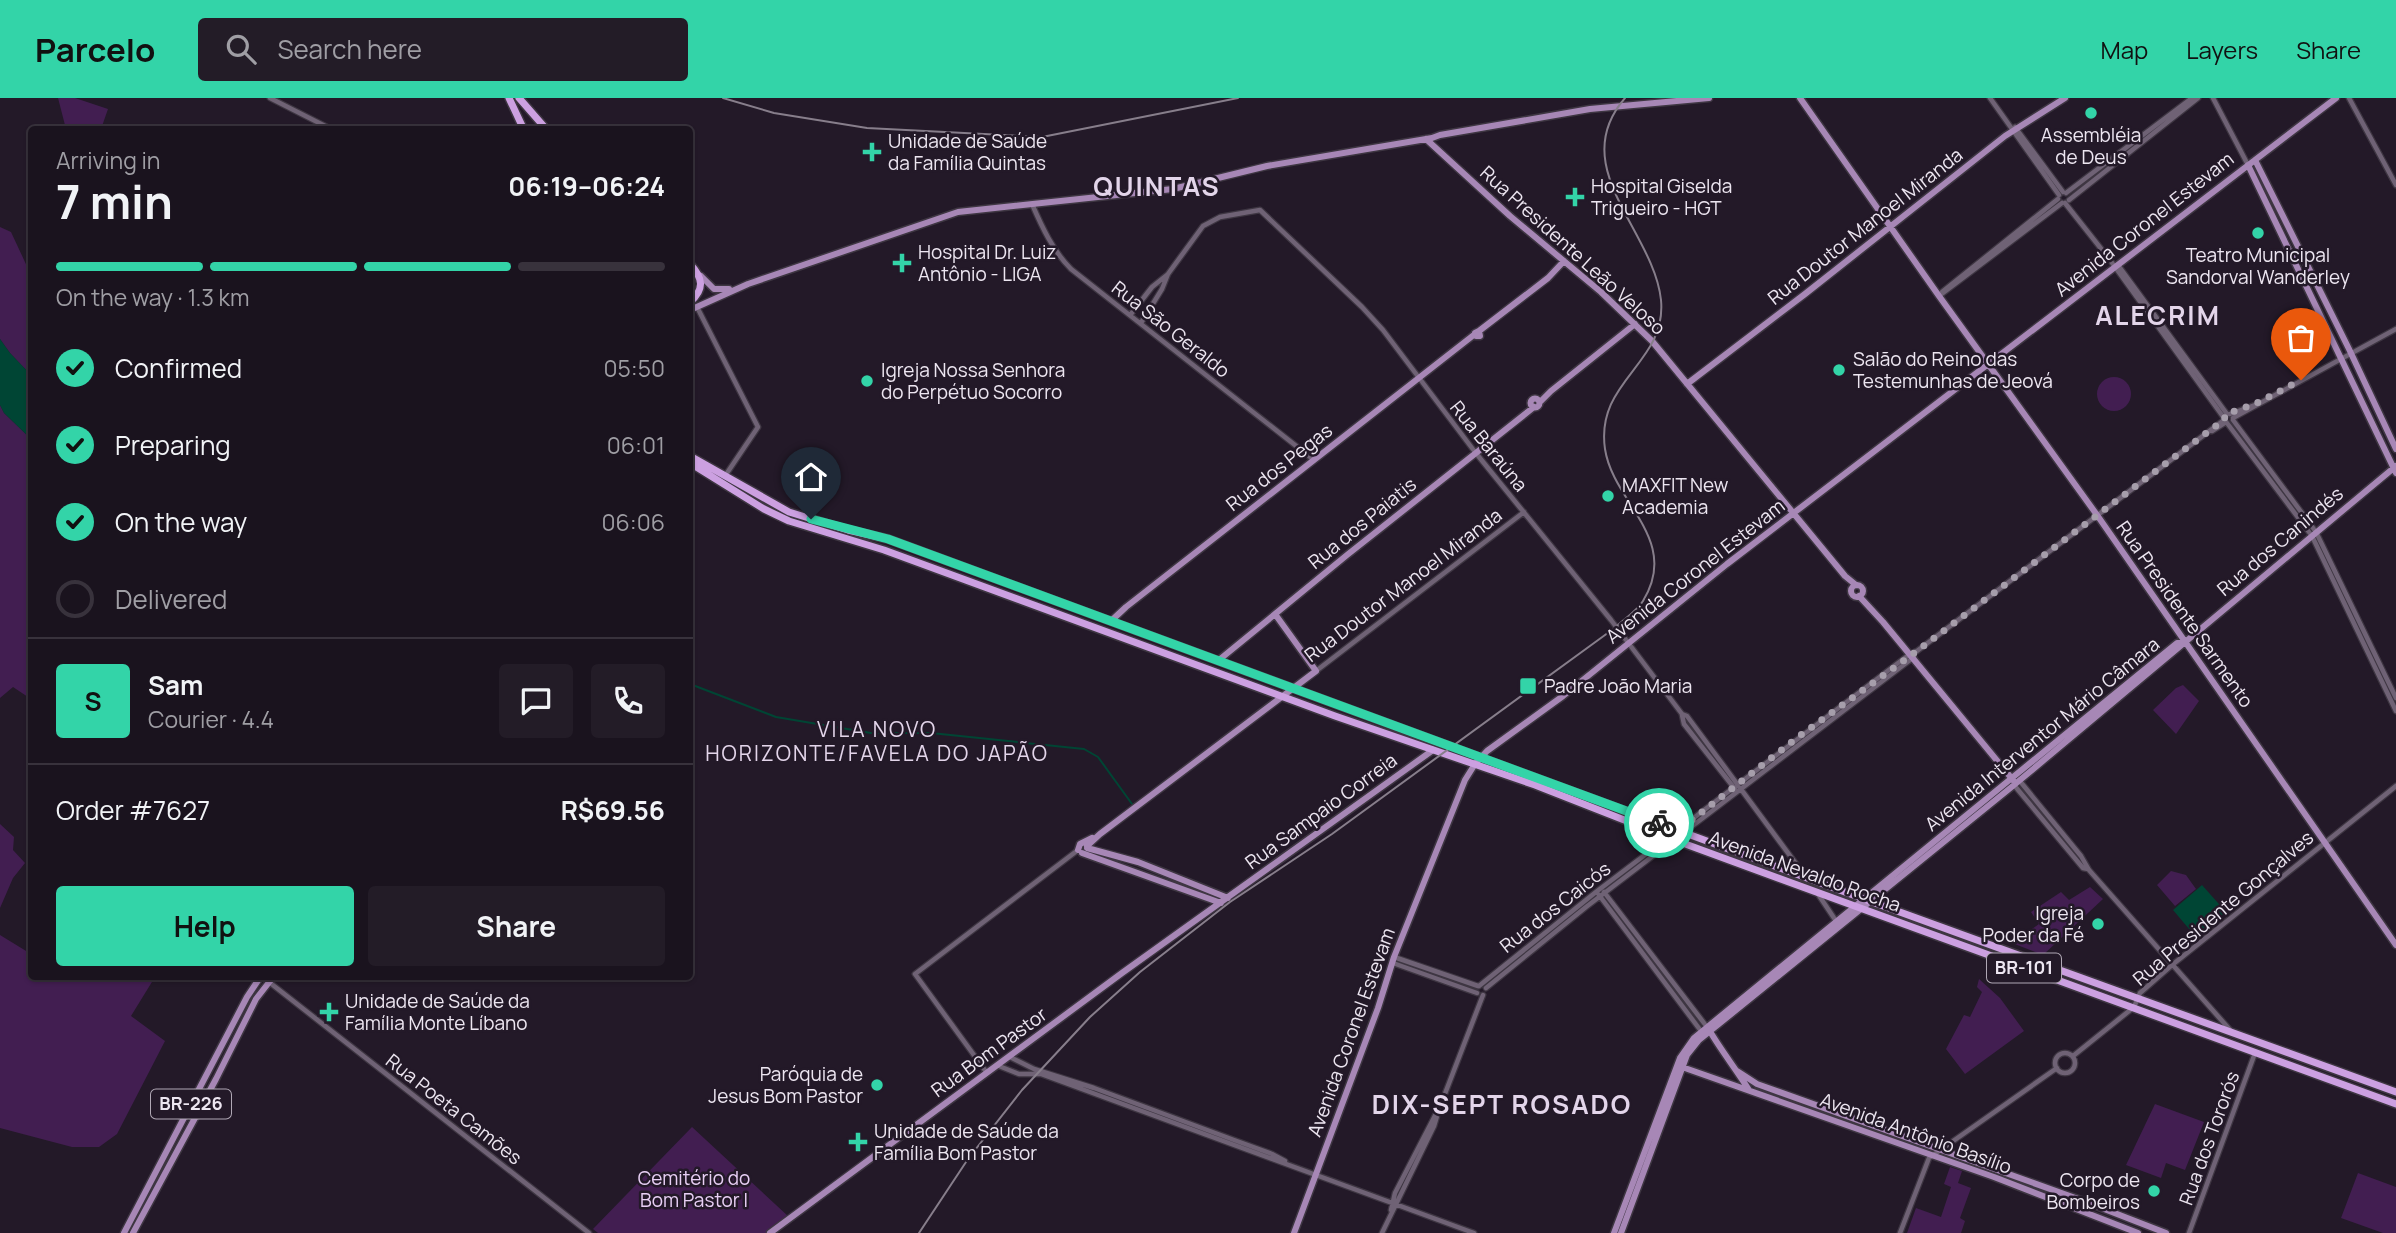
<!DOCTYPE html>
<meta charset="utf-8">
<style>
:root{--surface:#1a131e;--page:#231c27;--text:#f1f3f6;--muted:#9f9ea4;--line:#38323c;--accent:#33d4a8}
body{margin:0;font-family:Manrope,sans-serif;background:var(--page);color:var(--text);height:100vh;display:flex;flex-direction:column;font-size:26px;white-space:nowrap}
*{box-sizing:border-box;margin:0}
p{font-size:23px;color:var(--muted)}
.icon{flex:none;width:38px;height:38px;fill:none;stroke:currentColor;stroke-width:2;stroke-linecap:round;stroke-linejoin:round}
.map{position:relative;flex:1;overflow:hidden}
.drawer{position:absolute;left:28px;top:28px;width:665px;height:854px;display:flex;flex-direction:column;background:var(--surface);border-radius:7px;box-shadow:0 2px 5px #0004,0 0 0 2px var(--line)}
.drawer>*{flex:none}
.pin{position:absolute;display:grid;place-items:center;width:60px;height:60px;color:#fff;margin:-72px -30px;border-radius:50% 50% 50% 0;rotate:-45deg;box-shadow:0 0 7px #0007}
.pin .icon{rotate:45deg}
.courier{position:absolute;display:grid;place-items:center;width:70px;height:70px;margin:-35px;border:5px solid #33d4a8;border-radius:50%;background:#fff;color:#222;box-shadow:0 2px 9px #0007}
.headline em{font-style:normal;font-weight:700}
.headline div{display:flex;flex-direction:column-reverse}
.headline{display:flex;align-items:center;justify-content:space-between;height:119px;padding:0 28px}
h1{font-size:46px;font-weight:700;line-height:52px}
.bar{display:grid;grid-template-columns:repeat(4,1fr);gap:10px 7px;align-content:center;height:84px;padding:0 28px}
.bar i{height:9px;border-radius:5px;background:var(--line)}
.bar .current{background:var(--accent)}
.bar p{grid-column:span 4}
.line{display:flex;align-items:center;gap:18px;padding:0 28px;border-top:2px solid var(--line)}
.line div{flex:1}
.round{display:grid;place-items:center;flex:none;width:74px;height:74px;border-radius:7px;background:var(--page)}
ol{padding:0 28px;list-style:none}
li{display:flex;align-items:center;gap:21px;height:77px}
li p{margin-inline-start:auto}
li .icon{padding:7px;border-radius:50%;background:var(--accent);color:#111;stroke-width:4}
li:last-child{color:var(--muted)}
li i{width:38px;height:38px;border:4px solid var(--line);border-radius:50%}
.cta{display:flex;gap:14px;margin-top:auto;padding:14px 28px}
.cta a{flex:1;height:80px;border-radius:7px;background:var(--accent);color:#111;font-size:28px;font-weight:700;line-height:80px;text-align:center}
.cta a+a{background:var(--page);color:var(--text)}
header{display:flex;align-items:center;gap:42px;box-sizing:border-box;height:98px;padding:0 35px;background:var(--accent);color:#111}
header strong{font-size:33px}
nav{display:flex;gap:38px;margin-inline-start:auto;font-size:24px}
.search{width:490px;height:63px;background:var(--page);display:flex;align-items:center;gap:18px;box-sizing:border-box;padding:0 24px;border-radius:7px;color:var(--muted);font-size:26px}
.map>svg:first-child{display:block}
.green{fill:#421e51}
.water{fill:#004534}
.lines{fill:none;stroke-linecap:round;stroke-linejoin:round}
.stream{stroke:#004534;stroke-width:2}
.minor-casing{stroke:#3e3642;stroke-width:7}
.major-casing{stroke:#3e3642;stroke-width:9}
.highway-casing{stroke:#3e3642;stroke-width:10}
.minor{stroke:#6f6275;stroke-width:4.5}
.major{stroke:#a787b6;stroke-width:6}
.highway{stroke:#cca0e1;stroke-width:7}
.tram{stroke:#877e8b;stroke-width:2}
.done{stroke:#a69eab;stroke-width:7;stroke-dasharray:0 12.6}
.route{stroke:#33d4a8;stroke-width:9}
.poi-dot{fill:#33d4a8;stroke:#231928;stroke-width:2.5}
.labels{text-anchor:middle;stroke-width:5;stroke-linejoin:round;paint-order:stroke}
.shield{fill:#231928;stroke:#b0a8b5;stroke-width:2}
.shield-label{font-size:18px;font-weight:bold;fill:#ede6f1}
.poi-label{font-size:19px;fill:#ede6f1;stroke:#231928;text-anchor:start}
.street-label{font-size:19px;fill:#ede6f1;stroke:#231928}
.park-label{font-size:19px;fill:#e8cff5;stroke:#231928}
.neighbourhood-label{font-size:21px;letter-spacing:2px;fill:#e3d5ea;stroke:#231928}
.district-label{font-size:26px;font-weight:bold;letter-spacing:2px;fill:#e3d5ea;stroke:#231928}
</style>
<header>
<strong>Parcelo</strong>
<div class="search"><svg class="icon" aria-label="search" viewBox="0 0 24 24"><circle cx="10" cy="10" r="6"/><path d="M15 15l6 6"/></svg>Search here</div>
<nav><a>Map</a><a>Layers</a><a>Share</a></nav>
</header>
<div class="map">
<svg width="2396" height="1135" viewBox="0 0 2396 1135">
<rect width="100%" height="100%" fill="#231928"/>
<path class="green" d="M58,0H75L108,11L101,31H66Z
M0,129L11,134L31,177V277L10,255L0,241Z
M2097 296a17 17 0 1 1 34 0a17 17 0 1 1-34 0Z
M0,307L4,315L31,341V601L13,589L0,600Z
M2183,587L2199,603L2176,636L2153,612L2176,590Z
M0,726L14,739L13,752L25,765L13,780L0,810Z
M2171,773L2186,777L2196,791L2175,808L2157,787Z
M2090,789L2103,801L2043,857L2012,845L2039,826L2031,814L2061,794L2069,802Z
M0,837L31,856L32,878L155,879L131,918L165,943L117,1036L99,1049H72L0,1030Z
M1979,881L2000,900L2024,933L1965,976L1946,951L1964,917L1970,919L1982,894L1977,889Z
M2155,1006L2204,1024L2185,1072L2166,1065L2161,1080L2126,1067Z
M692,1029L789,1119L768,1135H598L593,1131Z
M1950,1069L1962,1073L1958,1085L1971,1090L1960,1120L1965,1123L1961,1135H1907L1916,1110L1941,1119L1951,1089L1944,1086Z
M2358,1075L2396,1089V1135H2383L2341,1120Z"/>
<path class="water" d="M0,241L10,255L31,277V341L4,315L0,307Z
M2202,787L2226,814L2195,838L2173,812Z"/>
<g class="lines">
<path class="stream" d="M690,586L776,619L871,635H931L1084,651L1098,659L1132,706"/>
<g class="minor-casing">
<path id="minor" d="M270,0L333,32
M1990,0L2059,97
M2213,0L2248,67
M2349,0L2396,87
M2015,29L2063,94
M2066,95L2192,0
M2069,102L2198,0
M2065,105L2110,162L2224,320
M1032,106C1042,129 1053,153 1071,171L1314,362
M2118,167L2227,316
M1942,194L2058,101
M1939,198L2062,105
M697,209L758,329L725,378
M1131,216L1152,189L1167,177
M1141,225L1162,191L1168,176L1203,128L1220,119L1260,112L1362,209L1383,232L1475,354L1611,522L1682,616L1687,618L1805,778
M2230,316L2255,307
M2233,320L2396,231
M2233,322L2316,434L2396,600
M2227,325L2312,438L2396,613
M2212,333L2226,324
M1316,573L1524,414
M1682,617L1684,626L1735,691
M2019,682L2081,758L2089,772L2231,933
M2014,687L2083,770L2088,771
M1604,794L1707,929
M1818,796L1836,823
M1599,797L1701,933
M1394,859L1478,888
M1393,865L1477,895
M269,884L589,1135
M1479,888L1596,794L1910,556L1917,553L2224,322
M1486,890L1586,809L1914,559
M2055 965a10 10 0 1 1 20 0a10 10 0 1 1-20 0Z
M2073,958L2134,909L2140,895L2172,867L2396,688
M1010,959L1034,971L1094,990L1234,1042L1272,1056L1285,1063
M999,968L1019,976H1041L1474,1135
M987,975L915,876L1078,752
M1391,1112L1395,1095L1441,1006L1483,897
M1382,1135L1434,1028L1437,1018
M1900,1135L1929,1060L2057,970
M2189,1135L2255,955"/>
</g>
<g class="major-casing">
<path id="major" d="M1800,0L1939,198L2097,417L2396,847
M1426,41L1510,118L1601,194L1652,243L1845,478L1856,487
M2255,62L2349,251L2396,351
M2248,67L2396,375
M701,178L714,191H729
M690,212L748,186L958,114L1173,91L1267,68L1432,40L1440,37L1590,11L1709,0
M1479,233L1548,180L1564,163
M1479,233L1480,238H1476L1475,235Z
M1687,286L1805,196L2005,38L2065,0
M1530.5 305a4.5 4.5 0 1 1 9 0a4.5 4.5 0 1 1-9 0Z
M1540,304L1551,293L1635,226
M1851 493a6 6 0 1 1 12 0a6 6 0 1 1-12 0Z
M1859,498L1883,524L2013,682
M1111,523L1126,509L1475,236
M1219,562L1347,457L1534,309
M1087,748L1100,736L1316,573L1275,516
M1087,750L1138,764L1228,800
M1078,752L1080,746L1092,740
M1082,755L1221,805
M1708,930C1720,951 1736,971 1749,992
M1682,969L1994,1079L2138,1135
M1737,973L1757,986L2081,1102L2166,1135
M124,1135L247,899L261,878
M133,1135L216,981L256,901L274,878
M770,1135L1122,875L1433,652
M1294,1135L1378,910L1394,859L1465,682L1475,666L1487,653L1563,598L1727,466L2336,0
M1614,1135L1680,960L1694,940L2177,545L2183,543
M1621,1135L1687,957L1699,942L2014,687L2396,368"/>
</g>
<g class="highway-casing">
<path id="highway" d="M509,0L524,32
M519,0L547,32
M690,166C703,180 705,191 690,204
M690,358L789,414L848,432L888,441L1853,797L2396,994
M690,365L764,411L789,423L884,452L1335,618L1535,687L1688,747L2396,1006"/>
</g>
<use href="#minor" class="minor"/>
<use href="#major" class="major"/>
<use href="#highway" class="highway"/>
<path class="tram" d="M723,0L774,15L867,30L1042,39L1238,0
M919,1135L968,1061L1022,992L1090,919L1140,874L1230,804L1332,736L1616,529C1624,521 1637,513 1643,503C1681,441 1613,405 1605,351C1595,282 1667,266 1661,202C1654,133 1565,69 1625,0"/>
</g>
<g class="lines">
<path class="done" d="M1659,725L1679,732L1798,639L1917,553L2205,336L2224,322L2226,316L2255,306L2301,282"/>
<path class="route" d="M811,421L888,441L1659,725"/>
</g>
<g class="poi-dot">
<circle cx="2091" cy="15" r="7"/>
<path d="M868.5 43.5h7v7h7v7h-7v7h-7v-7h-7v-7h7z"/>
<path d="M1571.5 88.5h7v7h7v7h-7v7h-7v-7h-7v-7h7z"/>
<circle cx="2258" cy="135" r="7"/>
<path d="M898.5 154.5h7v7h7v7h-7v7h-7v-7h-7v-7h7z"/>
<circle cx="1839" cy="272" r="7"/>
<circle cx="867" cy="283" r="7"/>
<circle cx="1608" cy="398" r="7"/>
<rect x="1519" y="579" width="18" height="18" rx="3.5"/>
<circle cx="2098" cy="826" r="7"/>
<path d="M325.5 903.5h7v7h7v7h-7v7h-7v-7h-7v-7h7z"/>
<circle cx="877" cy="987" r="7"/>
<path d="M854.5 1033.5h7v7h7v7h-7v7h-7v-7h-7v-7h7z"/>
<circle cx="2154" cy="1093" r="7"/>
</g>
<g class="labels">
<g class="shield">
<rect x="1987" y="855.5" width="74" height="29" rx="5"/>
<rect x="151" y="991.5" width="80" height="29" rx="5"/>
</g>
<g class="shield-label">
<text x="2024" y="876">BR-101</text>
<text x="191" y="1012">BR-226</text>
</g>
<g class="poi-label">
<text x="2091" y="44" text-anchor="middle">Assembléia<tspan x="2091" dy="22">de Deus</tspan></text>
<text x="888" y="50">Unidade de Saúde<tspan x="888" dy="22">da Família Quintas</tspan></text>
<text x="1591" y="95">Hospital Giselda<tspan x="1591" dy="22">Trigueiro - HGT</tspan></text>
<text x="918" y="161">Hospital Dr. Luiz<tspan x="918" dy="22">Antônio - LIGA</tspan></text>
<text x="2258" y="164" text-anchor="middle">Teatro Municipal<tspan x="2258" dy="22">Sandorval Wanderley</tspan></text>
<text x="1853" y="268">Salão do Reino das<tspan x="1853" dy="22">Testemunhas de Jeová</tspan></text>
<text x="881" y="279">Igreja Nossa Senhora<tspan x="881" dy="22">do Perpétuo Socorro</tspan></text>
<text x="1622" y="394">MAXFIT New<tspan x="1622" dy="22">Academia</tspan></text>
<text x="1544" y="595">Padre João Maria</text>
<text x="2084" y="822" text-anchor="end">Igreja<tspan x="2084" dy="22">Poder da Fé</tspan></text>
<text x="345" y="910">Unidade de Saúde da<tspan x="345" dy="22">Família Monte Líbano</tspan></text>
<text x="863" y="983" text-anchor="end">Paróquia de<tspan x="863" dy="22">Jesus Bom Pastor</tspan></text>
<text x="874" y="1040">Unidade de Saúde da<tspan x="874" dy="22">Família Bom Pastor</tspan></text>
<text x="2140" y="1089" text-anchor="end">Corpo de<tspan x="2140" dy="22">Bombeiros</tspan></text>
</g>
<g class="street-label">
<text transform="translate(2144 126) rotate(-38)" y="7">Avenida Coronel Estevam</text>
<text transform="translate(1865 128) rotate(-38)" y="7">Rua Doutor Manoel Miranda</text>
<text transform="translate(1573 152) rotate(42)" y="7">Rua Presidente Leão Veloso</text>
<text transform="translate(1171 231) rotate(38)" y="7">Rua São Geraldo</text>
<text transform="translate(1489 348) rotate(51)" y="7">Rua Baraúna</text>
<text transform="translate(1279 369) rotate(-38)" y="7">Rua dos Pegas</text>
<text transform="translate(1362 425) rotate(-39)" y="7">Rua dos Paiatis</text>
<text transform="translate(2280 443) rotate(-40)" y="7">Rua dos Canindés</text>
<text transform="translate(1695 473) rotate(-38)" y="7">Avenida Coronel Estevam</text>
<text transform="translate(1403 487) rotate(-37)" y="7">Rua Doutor Manoel Miranda</text>
<text transform="translate(2185 516) rotate(55)" y="7">Rua Presidente Sarmento</text>
<text transform="translate(2042 636) rotate(-39)" y="7">Avenida Interventor Mário Câmara</text>
<text transform="translate(1321 713) rotate(-36)" y="7">Rua Sampaio Correia</text>
<text transform="translate(1805 773) rotate(20)" y="7">Avenida Nevaldo Rocha</text>
<text transform="translate(1555 809) rotate(-38)" y="7">Rua dos Caicós</text>
<text transform="translate(2223 810) rotate(-40)" y="7">Rua Presidente Gonçalves</text>
<text transform="translate(1351 934) rotate(-70)" y="7">Avenida Coronel Estevam</text>
<text transform="translate(989 954) rotate(-36)" y="7">Rua Bom Pastor</text>
<text transform="translate(454 1011) rotate(38)" y="7">Rua Poeta Camões</text>
<text transform="translate(1916 1035) rotate(20)" y="7">Avenida Antônio Basílio</text>
<text transform="translate(2209 1040) rotate(-70)" y="7">Rua dos Tororós</text>
</g>
<g class="park-label">
<text x="694" y="1087">Cemitério do<tspan x="694" dy="22">Bom Pastor I</tspan></text>
</g>
<g class="neighbourhood-label">
<text x="877" y="639">VILA NOVO<tspan x="877" dy="24">HORIZONTE/FAVELA DO JAPÃO</tspan></text>
</g>
<g class="district-label">
<text x="1157" y="98">QUINTAS</text>
<text x="2158" y="227">ALECRIM</text>
<text x="1502" y="1016">DIX-SEPT ROSADO</text>
</g>
</g>
</svg>
<div class="pin" style="left:2301px;top:282px;background:#ea580c"><svg class="icon" aria-label="bag" viewBox="0 0 24 24"><path d="M5 8h14l-1 12H6zM9 8a3 3 0 0 1 6 0"/></svg></div>
<div class="pin" style="left:811px;top:421px;background:#1f2937"><svg class="icon" aria-label="home" viewBox="0 0 24 24"><path d="M3 11l9-7 9 7M6 9v11h12V9"/></svg></div>
<div class="courier" style="left:1659px;top:725px"><svg class="icon" aria-label="bike" viewBox="0 0 24 24"><circle cx="6" cy="16" r="4"/><circle cx="18" cy="16" r="4"/><path d="M6 16l4-8h5l3 8M10 8l3 8H6M13 5h3"/></svg></div>
<section class="drawer">
<div class="headline"><div><h1>7 min</h1><p>Arriving in</p></div><em>06:19–06:24</em></div>
<div class="bar"><i class="current"></i><i class="current"></i><i class="current"></i><i></i><p>On the way · 1.3 km</p></div>
<ol>
<li><svg class="icon" aria-label="check" viewBox="0 0 24 24"><path d="M5 12l5 5 9-10"/></svg>Confirmed<p>05:50</p></li>
<li><svg class="icon" aria-label="check" viewBox="0 0 24 24"><path d="M5 12l5 5 9-10"/></svg>Preparing<p>06:01</p></li>
<li><svg class="icon" aria-label="check" viewBox="0 0 24 24"><path d="M5 12l5 5 9-10"/></svg>On the way<p>06:06</p></li>
<li><i></i>Delivered</li>
</ol>
<div class="line" style="height:126px"><b class="round" style="background:var(--accent);color:#111">S</b><div><b>Sam</b><p>Courier · 4.4</p></div><a class="round"><svg class="icon" aria-label="chat" viewBox="0 0 24 24"><path d="M4 5h16v11H9l-5 4z"/></svg></a><a class="round"><svg class="icon" aria-label="phone" viewBox="0 0 24 24"><path d="M5 4h4l2 5-3 2q2 4 5 5l2-3 5 2v4C11 20 4 13 5 4z"/></svg></a></div>
<div class="line" style="height:91px"><div>Order #7627</div><b>R$69.56</b></div>
<div class="cta"><a>Help</a><a>Share</a></div>
</section>
</div>
